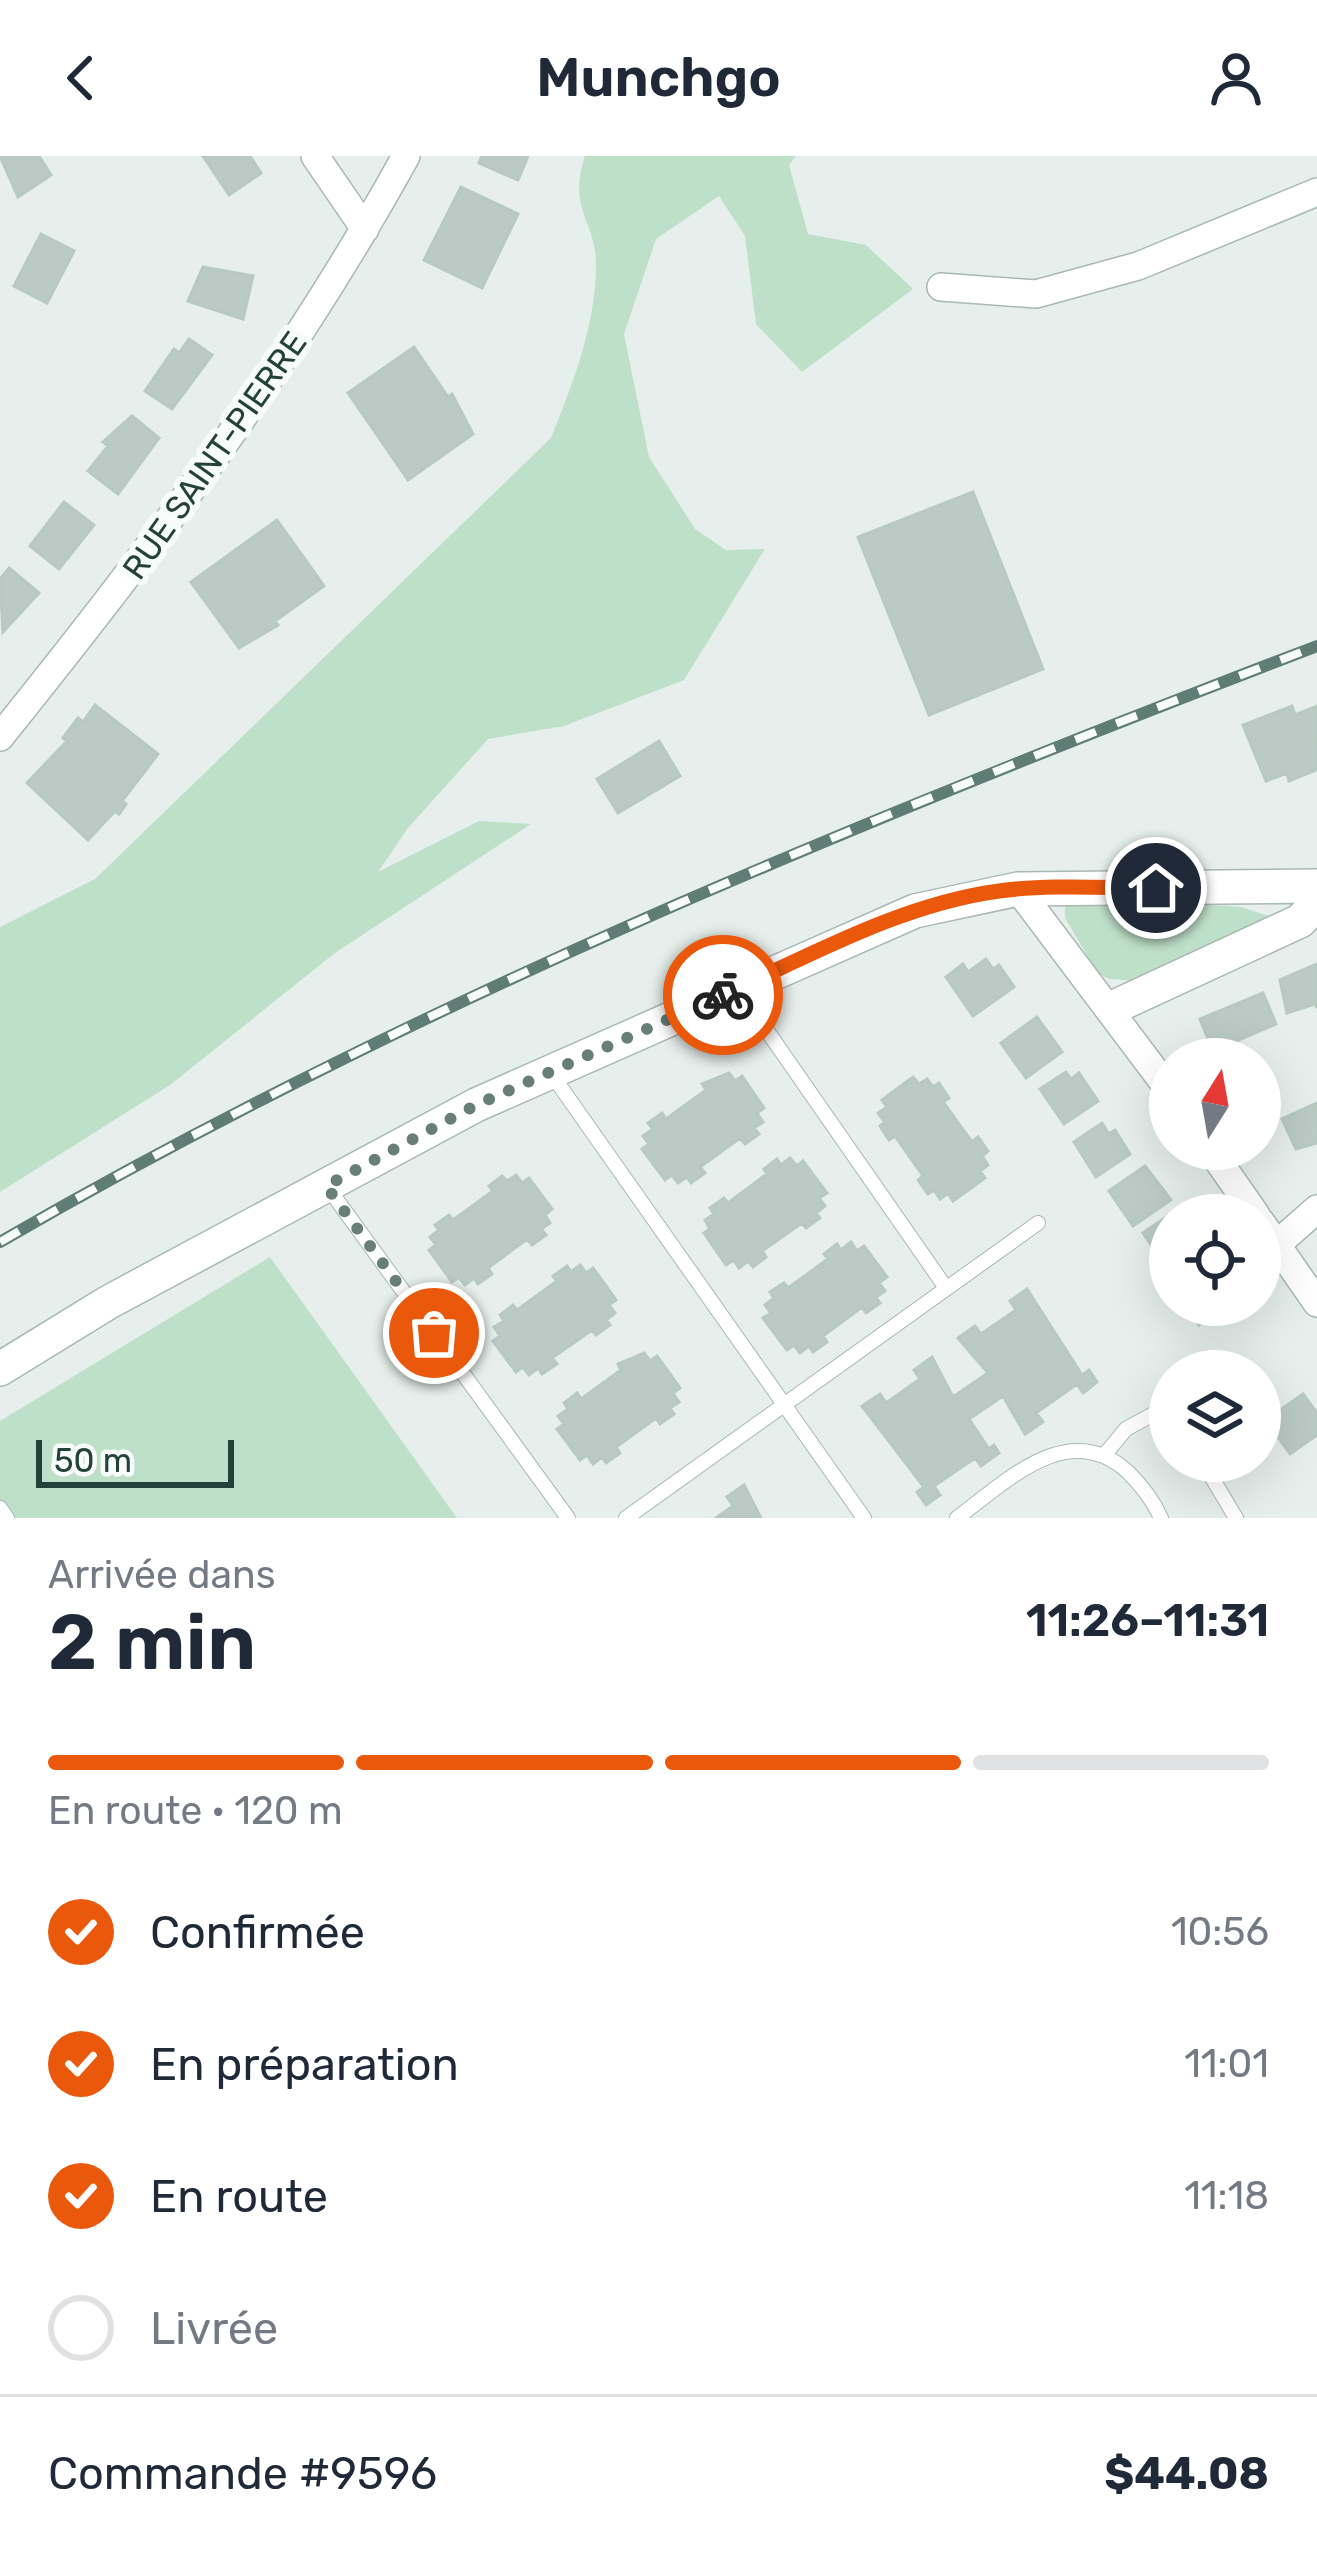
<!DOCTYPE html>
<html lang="fr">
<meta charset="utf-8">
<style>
:root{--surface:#fff;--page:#f6f6f7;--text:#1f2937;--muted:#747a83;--line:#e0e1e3;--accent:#ea580c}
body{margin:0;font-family:Rubik,sans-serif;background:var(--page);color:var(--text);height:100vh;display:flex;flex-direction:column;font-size:45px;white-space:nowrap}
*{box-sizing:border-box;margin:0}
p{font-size:39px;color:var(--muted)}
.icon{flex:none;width:66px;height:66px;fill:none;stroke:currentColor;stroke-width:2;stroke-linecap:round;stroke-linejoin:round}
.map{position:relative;height:1362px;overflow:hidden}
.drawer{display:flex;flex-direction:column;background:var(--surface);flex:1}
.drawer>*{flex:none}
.needle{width:78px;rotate:11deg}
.buttons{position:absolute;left:1149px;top:882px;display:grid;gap:24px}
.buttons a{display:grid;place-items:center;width:132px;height:132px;border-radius:50%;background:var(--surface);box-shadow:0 12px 48px #0002;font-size:60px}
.scale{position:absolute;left:36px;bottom:30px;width:198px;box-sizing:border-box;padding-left:12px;border:6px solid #24423a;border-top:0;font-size:33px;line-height:42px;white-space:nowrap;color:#24423a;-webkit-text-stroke:9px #f7fbf9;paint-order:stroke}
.pin{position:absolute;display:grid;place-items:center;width:102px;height:102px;color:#fff;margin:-51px;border:6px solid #fff;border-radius:50%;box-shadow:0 3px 12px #0007}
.courier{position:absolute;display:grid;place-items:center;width:120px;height:120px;margin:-60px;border:9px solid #ea580c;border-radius:50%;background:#fff;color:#222;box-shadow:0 3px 15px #0007}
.summary em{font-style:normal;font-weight:600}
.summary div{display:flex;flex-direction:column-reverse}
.summary{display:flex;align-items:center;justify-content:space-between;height:204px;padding:0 48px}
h1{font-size:78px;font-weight:600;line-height:90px}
.bar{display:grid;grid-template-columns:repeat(4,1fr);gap:18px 12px;align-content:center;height:144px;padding:0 48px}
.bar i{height:15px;border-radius:9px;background:var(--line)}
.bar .active{background:var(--accent)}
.bar p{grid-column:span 4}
.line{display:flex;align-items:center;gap:30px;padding:0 48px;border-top:3px solid var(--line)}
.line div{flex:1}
ol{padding:0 48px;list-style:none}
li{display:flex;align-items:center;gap:36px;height:132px}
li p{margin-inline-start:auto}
li .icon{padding:12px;border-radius:50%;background:var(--accent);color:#fff;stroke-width:4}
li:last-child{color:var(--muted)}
li i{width:66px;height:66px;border:6px solid var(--line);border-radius:50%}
header{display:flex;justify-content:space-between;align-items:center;height:156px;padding:0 48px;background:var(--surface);font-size:54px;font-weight:600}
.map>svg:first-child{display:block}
.green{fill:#bfe0c8}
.building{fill:#bbcac4;stroke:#b8c9c2;stroke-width:3}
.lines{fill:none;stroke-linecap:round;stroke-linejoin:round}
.service-casing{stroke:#a8b8b2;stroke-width:16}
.minor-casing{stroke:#a8b8b2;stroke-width:30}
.tertiary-casing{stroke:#a8b8b2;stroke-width:36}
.service{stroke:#fff;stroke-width:14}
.minor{stroke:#fff;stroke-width:27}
.tertiary{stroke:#fff;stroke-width:33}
.rail-casing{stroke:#5f7d75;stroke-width:12}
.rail{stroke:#f7fbf9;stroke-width:8;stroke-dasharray:22;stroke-linecap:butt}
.done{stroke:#687f78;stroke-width:12;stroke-dasharray:0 21.6}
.route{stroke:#ea580c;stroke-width:15}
.labels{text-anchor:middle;stroke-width:12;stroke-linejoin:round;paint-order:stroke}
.street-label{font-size:33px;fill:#24423a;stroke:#f7fbf9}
</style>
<header><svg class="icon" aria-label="back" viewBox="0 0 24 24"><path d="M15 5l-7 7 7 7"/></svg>Munchgo<svg class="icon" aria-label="person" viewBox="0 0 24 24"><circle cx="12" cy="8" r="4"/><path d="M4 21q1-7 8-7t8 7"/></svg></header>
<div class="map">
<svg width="1317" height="1362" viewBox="0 0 1317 1362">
<rect width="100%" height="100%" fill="#e6efeb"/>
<path class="green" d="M585,0H796L789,9L808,78L866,89L913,133L802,216L756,168L745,80L719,40L656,83L624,178L649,301L695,373L726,394L765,393L684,524L564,570L488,583L408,672L378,716L479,665L531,668L335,797L170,929L0,1036V771L95,723L551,282C573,227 596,169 596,109C596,63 567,54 585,0Z
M1078,741L1241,751L1272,761L1140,825L1109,823L1097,816L1065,762V750Z
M270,1101L457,1362H0V1265Z"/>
<path class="building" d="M0,0H39L51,19L18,41Z
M203,0H250L261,17L229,39Z
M482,0H528L518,24L479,7Z
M461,31L518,58L482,132L424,104Z
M41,78L74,95L47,147L14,130Z
M203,111L253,120L243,163L188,145Z
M189,183L212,199L172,253L145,235L174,193L179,197Z
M414,191L448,241L452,238L473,278L408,324L348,237Z
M132,260L159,282L118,338L88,315L108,290L103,286Z
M973,336L1043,513L929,559L858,381Z
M64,346L94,369L59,413L30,390Z
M277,364L324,430L275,465L278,469L239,492L191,426Z
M9,412L39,437L3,476L0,423Z
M95,549L158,598L122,645L126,648L119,658L115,655L88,684L27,627L67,585L63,582L78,562L83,566Z
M1292,550L1295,559L1317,550L1316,614L1289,625L1287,617L1266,625L1243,569Z
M659,585L680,620L618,657L597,623Z
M986,803L993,813L999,809L1014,831L973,860L946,821L963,808L968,816Z
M1317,808V852L1315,848L1287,857L1280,824Z
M1263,837L1276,868L1213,895L1200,863Z
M1037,861L1062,896L1026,922L1001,887Z
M1066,916L1071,923L1079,917L1098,945L1064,968L1040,933Z
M729,917L735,925L742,920L764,952L757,957L763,966L754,972L759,978L745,988L740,982L700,1011L705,1017L691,1027L687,1021L678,1027L672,1019L665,1024L642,993L649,988L643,980L653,973L648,967L662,957L666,963L706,934L702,928Z
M913,921L919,928L927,923L933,931L939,927L949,942L943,946L972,986L978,981L988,995L982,1000L988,1009L980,1015L985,1022L953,1045L948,1037L940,1043L934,1034L928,1038L918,1024L923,1020L895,980L889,984L880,970L885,966L878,957L887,951L882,944Z
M1317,947V987L1296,993L1282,963Z
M1102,967L1109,978L1115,974L1130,998L1096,1021L1074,986Z
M790,1002L797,1010L803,1005L827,1037L819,1042L825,1050L816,1057L820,1062L806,1072L802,1067L762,1095L766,1101L753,1111L748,1105L739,1112L734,1104L726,1109L704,1077L710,1073L705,1064L714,1058L710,1052L724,1042L728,1047L767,1018L764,1013L777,1003L781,1009Z
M1145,1010L1171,1044L1133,1070L1109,1035Z
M516,1019L522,1027L529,1022L552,1053L545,1059L550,1067L541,1073L546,1079L532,1089L527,1083L488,1112L492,1118L478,1128L474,1122L465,1129L459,1121L452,1126L429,1094L436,1089L430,1081L439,1074L435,1069L449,1059L453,1064L493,1035L489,1030L502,1020L507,1025Z
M1174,1056L1170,1059L1169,1116L1143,1077Z
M851,1086L857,1095L864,1090L887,1121L879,1127L885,1135L876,1141L880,1147L866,1157L862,1151L823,1180L827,1186L813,1196L809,1190L800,1197L794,1189L787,1194L763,1162L771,1157L765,1149L774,1142L770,1136L784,1127L788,1132L828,1103L824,1098L837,1088L841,1094Z
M580,1109L586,1117L593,1112L616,1144L609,1149L615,1157L606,1164L610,1169L596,1179L592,1174L552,1202L557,1208L542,1218L538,1212L529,1219L523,1211L516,1216L493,1185L500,1180L494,1171L504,1165L500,1159L513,1149L517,1154L557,1125L553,1120L567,1110L571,1116Z
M1027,1133L1082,1219L1089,1214L1097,1226L1083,1237L1077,1228L1036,1257L1043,1266L1025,1278L1003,1240L969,1263L989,1293L994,1289L999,1297L981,1310L975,1302L934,1330L940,1339L926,1349L917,1336L924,1331L862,1250L880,1238L886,1247L920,1223L914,1214L932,1201L953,1241L988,1217L958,1182L975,1170L981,1178L1016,1154L1010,1145Z
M1185,1149H1227L1199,1169Z
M644,1197L650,1205L657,1200L680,1232L673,1237L679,1246L670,1252L674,1258L660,1268L656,1262L616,1291L620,1297L606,1307L602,1301L593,1308L587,1299L580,1304L557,1273L564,1268L558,1260L568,1253L564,1247L577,1237L581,1243L621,1214L618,1208Z
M1303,1238L1317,1257V1279L1290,1298L1266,1264Z
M744,1329L761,1362H716L733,1350L727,1341Z"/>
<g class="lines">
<g class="service-casing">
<path id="service" d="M740,836L946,1132
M550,916L864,1362
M326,1029L568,1362
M1106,1297L1126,1273L1157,1256L1170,1259
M1202,1305L1236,1362
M0,1352L7,1362
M626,1362L1038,1067
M957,1362C1008,1324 1069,1262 1128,1316C1142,1330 1153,1344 1161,1362"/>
</g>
<g class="minor-casing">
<path id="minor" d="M315,0L365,73
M941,131L1036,138L1138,110L1317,36
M0,581C149,396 291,209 406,0
M1018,733L1170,935
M1210,993L1256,1059
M1260,1065L1317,1147
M1276,1089L1317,1053"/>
</g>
<g class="tertiary-casing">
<path id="tertiary" d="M1112,852L1300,765L1317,748
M0,1213L109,1146L476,949L915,755L1018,733L1317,730"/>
</g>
<use href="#service" class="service"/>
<use href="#minor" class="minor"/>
<use href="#tertiary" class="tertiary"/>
<g class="rail-casing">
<path id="rail" d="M0,1086C418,844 867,662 1317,490"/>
</g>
<use href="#rail" class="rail"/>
</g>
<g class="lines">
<path class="done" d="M434,1177L326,1030L476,949L723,839"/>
<path class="route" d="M723,839C811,799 902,748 999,735C1050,728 1105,732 1156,732"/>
</g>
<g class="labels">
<g class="street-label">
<text transform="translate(214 299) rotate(-55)" y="12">RUE SAINT-PIERRE</text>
</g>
</g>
</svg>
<div class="buttons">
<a><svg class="needle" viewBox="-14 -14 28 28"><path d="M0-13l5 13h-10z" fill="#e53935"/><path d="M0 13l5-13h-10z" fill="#747a83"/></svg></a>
<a><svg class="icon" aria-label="locate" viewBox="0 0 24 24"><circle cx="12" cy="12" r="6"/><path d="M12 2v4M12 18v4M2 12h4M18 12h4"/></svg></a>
<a><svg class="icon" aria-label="layers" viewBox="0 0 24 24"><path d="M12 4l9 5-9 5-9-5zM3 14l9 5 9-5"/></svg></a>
</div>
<div class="scale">50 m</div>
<div class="pin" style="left:434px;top:1177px;background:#ea580c"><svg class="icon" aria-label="bag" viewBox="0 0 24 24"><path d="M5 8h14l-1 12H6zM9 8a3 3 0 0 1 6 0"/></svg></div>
<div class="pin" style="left:1156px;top:732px;background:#1f2937"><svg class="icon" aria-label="home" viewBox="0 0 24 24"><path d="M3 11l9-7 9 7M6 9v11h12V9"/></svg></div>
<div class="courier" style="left:723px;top:839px"><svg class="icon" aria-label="bike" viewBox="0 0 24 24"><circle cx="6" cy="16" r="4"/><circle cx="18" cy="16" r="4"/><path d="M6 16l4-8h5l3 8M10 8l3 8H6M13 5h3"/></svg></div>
</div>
<section class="drawer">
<div class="summary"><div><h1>2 min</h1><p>Arrivée dans</p></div><em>11:26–11:31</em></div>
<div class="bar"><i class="active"></i><i class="active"></i><i class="active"></i><i></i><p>En route · 120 m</p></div>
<ol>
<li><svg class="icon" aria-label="check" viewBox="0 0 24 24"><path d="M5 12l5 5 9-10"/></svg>Confirmée<p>10:56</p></li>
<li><svg class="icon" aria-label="check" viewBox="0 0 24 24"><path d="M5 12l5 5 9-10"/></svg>En préparation<p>11:01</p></li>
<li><svg class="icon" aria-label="check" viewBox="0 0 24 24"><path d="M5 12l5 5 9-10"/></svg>En route<p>11:18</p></li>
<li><i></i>Livrée</li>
</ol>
<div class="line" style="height:156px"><div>Commande #9596</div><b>$44.08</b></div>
</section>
